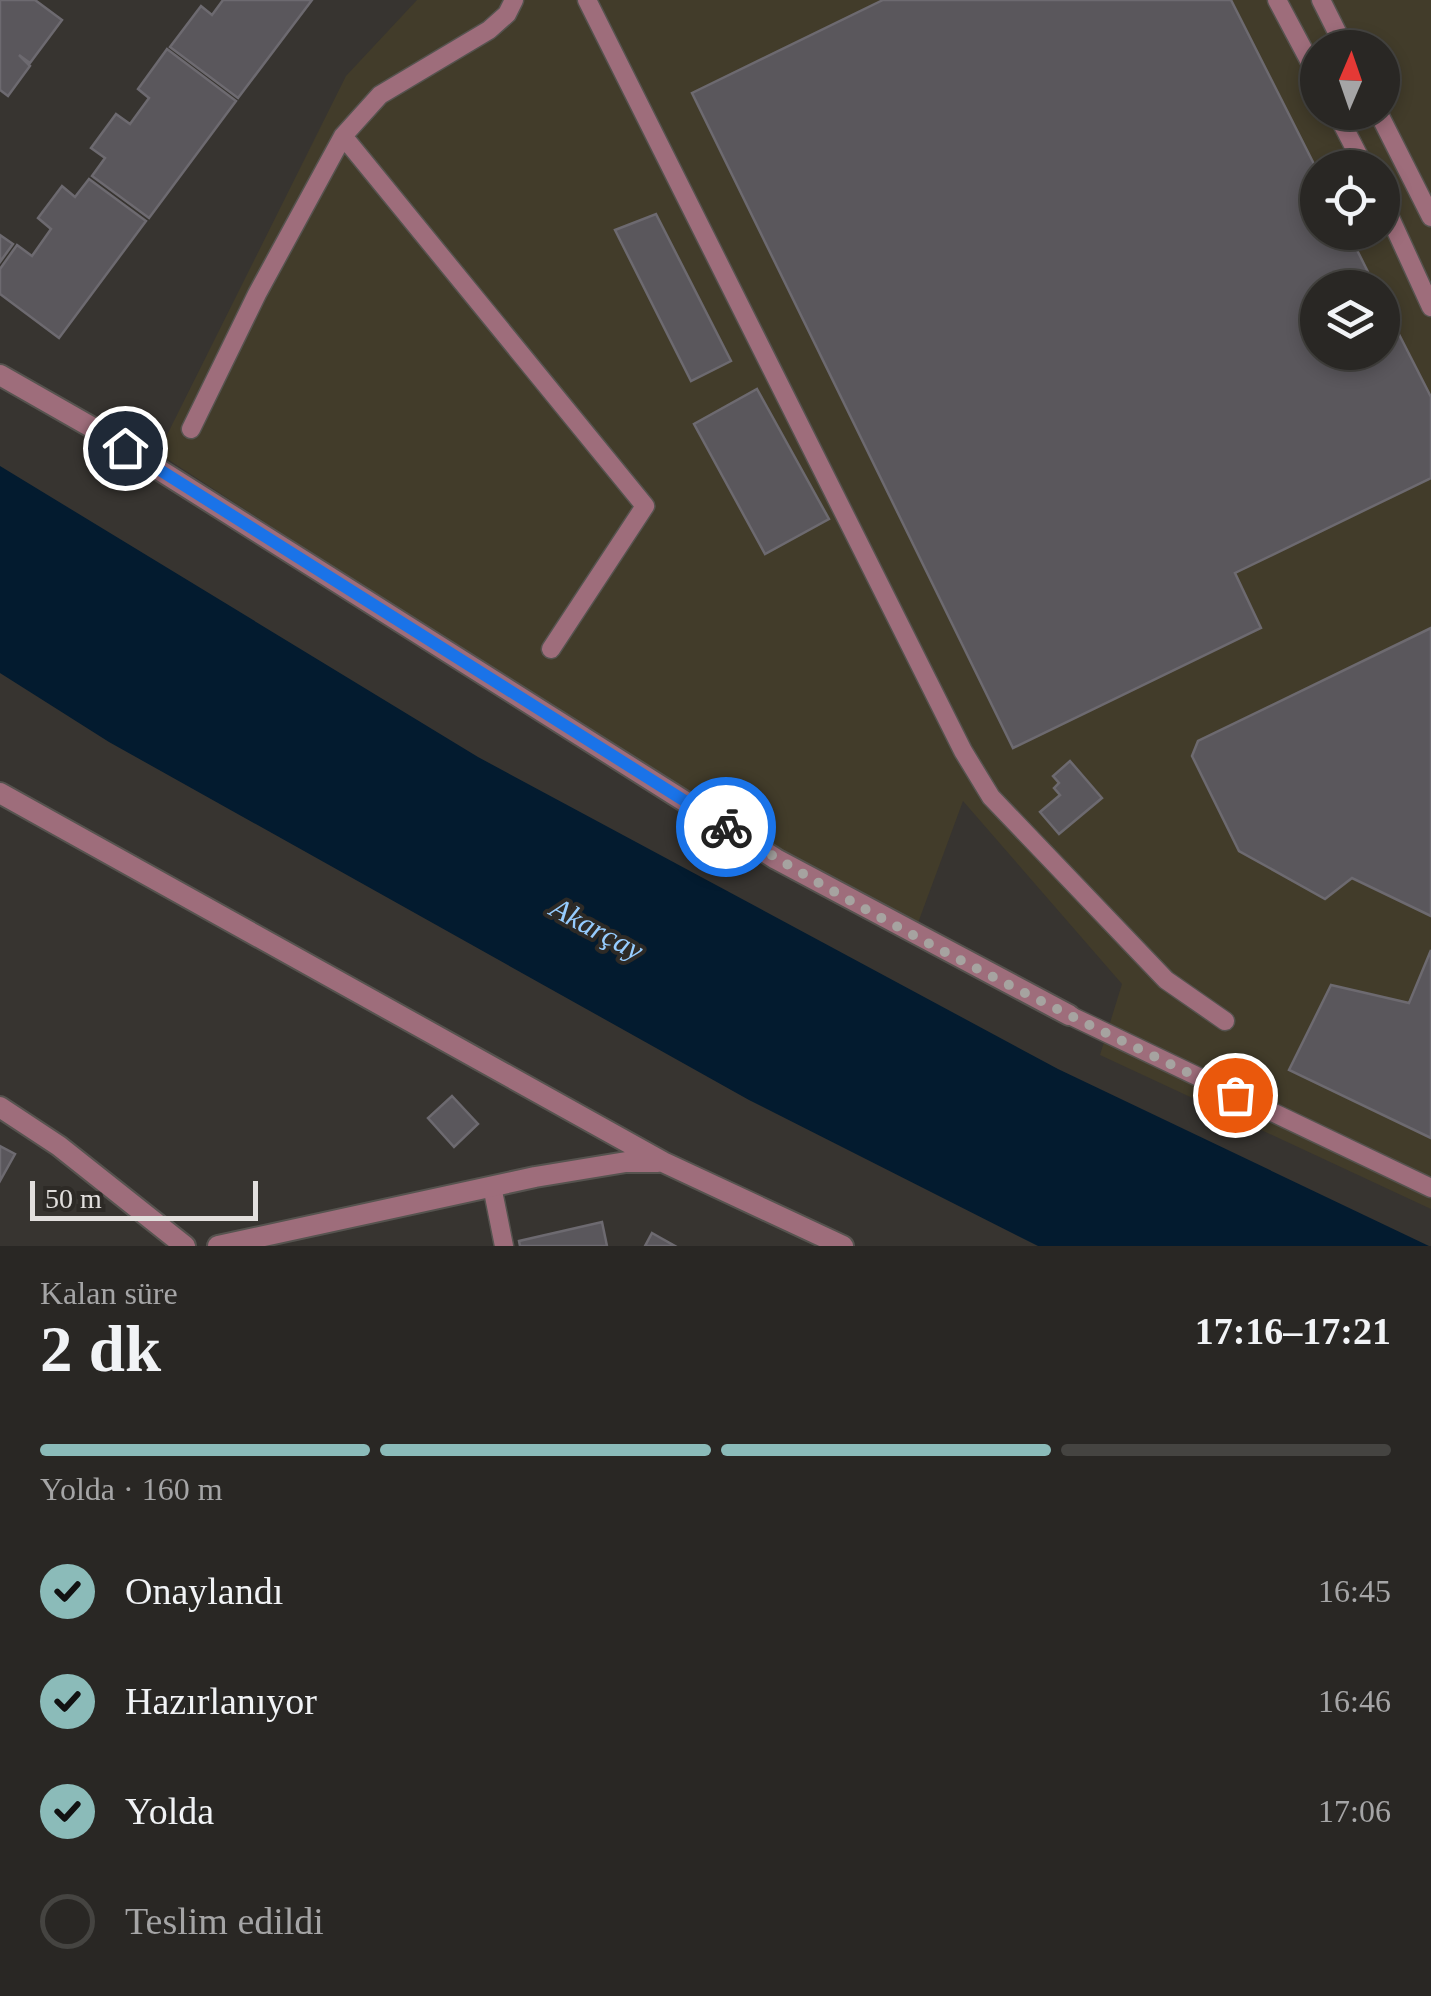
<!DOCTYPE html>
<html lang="tr">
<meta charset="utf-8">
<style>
:root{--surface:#292724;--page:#312f2c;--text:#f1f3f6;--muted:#a5a5a6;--line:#454441;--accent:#8bbbb9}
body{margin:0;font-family:Georgia,serif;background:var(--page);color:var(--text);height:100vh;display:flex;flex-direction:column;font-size:38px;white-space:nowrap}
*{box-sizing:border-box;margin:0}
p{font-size:32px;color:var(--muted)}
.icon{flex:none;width:55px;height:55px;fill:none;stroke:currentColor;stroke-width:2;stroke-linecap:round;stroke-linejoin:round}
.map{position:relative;height:1246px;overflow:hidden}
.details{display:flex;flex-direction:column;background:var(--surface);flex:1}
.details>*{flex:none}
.needle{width:65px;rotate:2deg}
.tools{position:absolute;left:1300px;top:30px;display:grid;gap:20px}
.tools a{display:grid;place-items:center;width:100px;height:100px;border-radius:50%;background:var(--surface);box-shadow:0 5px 15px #0003,0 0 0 2px var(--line);font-size:50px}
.scale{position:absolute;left:30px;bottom:25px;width:228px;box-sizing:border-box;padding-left:10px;border:5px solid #e2dfdd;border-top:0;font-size:28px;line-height:35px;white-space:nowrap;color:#e2dfdd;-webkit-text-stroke:8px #2d2a26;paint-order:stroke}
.pin{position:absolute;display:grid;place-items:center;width:85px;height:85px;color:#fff;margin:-42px;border:5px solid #fff;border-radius:50%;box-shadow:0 2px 10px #0007}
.courier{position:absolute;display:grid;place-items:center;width:100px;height:100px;margin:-50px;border:8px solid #1a73e8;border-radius:50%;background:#fff;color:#222;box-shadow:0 2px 12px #0007}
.head em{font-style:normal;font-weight:800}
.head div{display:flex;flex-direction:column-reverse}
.head{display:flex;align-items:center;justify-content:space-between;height:170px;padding:0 40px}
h1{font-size:65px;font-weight:800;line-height:75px}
.bar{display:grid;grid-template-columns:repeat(4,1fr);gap:15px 10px;align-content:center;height:120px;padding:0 40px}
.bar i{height:12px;border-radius:8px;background:var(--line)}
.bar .selected{background:var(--accent)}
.bar p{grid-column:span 4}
ol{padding:0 40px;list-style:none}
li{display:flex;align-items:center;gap:30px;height:110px}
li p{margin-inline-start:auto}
li .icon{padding:10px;border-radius:50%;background:var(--accent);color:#111;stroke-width:4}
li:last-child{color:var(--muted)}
li i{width:55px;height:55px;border:5px solid var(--line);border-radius:50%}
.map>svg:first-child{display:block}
.medical{fill:#423c2a;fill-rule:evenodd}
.water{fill:#031b2f}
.building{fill:#5a575c;stroke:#6d6a70;stroke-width:2.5}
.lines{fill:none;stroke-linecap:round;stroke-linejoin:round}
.service-casing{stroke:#56534f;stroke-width:21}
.minor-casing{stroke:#56534f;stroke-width:24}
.service{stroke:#9e6d7b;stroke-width:18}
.minor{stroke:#9e6d7b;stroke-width:20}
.done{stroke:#a6a3a0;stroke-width:10;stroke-dasharray:0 18}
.route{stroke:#1a73e8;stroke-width:12}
.labels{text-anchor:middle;stroke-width:8;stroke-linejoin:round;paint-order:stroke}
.water-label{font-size:30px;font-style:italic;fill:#96ccfe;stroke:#2d2a26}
</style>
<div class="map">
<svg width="1431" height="1246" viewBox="0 0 1431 1246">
<rect width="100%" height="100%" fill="#373430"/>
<path class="medical" d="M417,0H1431V1209L1100,1055L1122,984L963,801L915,931L820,883L158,453L346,76ZM1318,48H1382V112H1318ZM1318,168H1382V232H1318ZM1318,288H1382V352H1318Z"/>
<path class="water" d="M0,466L478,757L1058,1069L1429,1246H1038L749,1100L109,742L0,673Z"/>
<path class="building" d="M0,0H35L62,20L30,63L19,55L30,66L8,96L0,90Z
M223,0H312L238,98L170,47L201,6L212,15Z
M883,0H1231L1318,172V232H1348L1376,288H1318V352H1382V301L1431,397V478L1235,573L1261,628L1013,748L692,93Z
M167,49L236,101L149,218L92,176L105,158L91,148L116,114L130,124L149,98L138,89Z
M89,179L146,221L59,338L0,294V269L17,245L32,256L51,229L38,218L62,186L75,197Z
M656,214L731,361L691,381L615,230Z
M0,235L13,244L0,262Z
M757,389L829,519L765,554L694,424Z
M1431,628V916L1352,878L1325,899L1239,851L1192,756L1198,741Z
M1070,761L1102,798L1059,834L1040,812L1060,795L1054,788L1059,783L1053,776Z
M1431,950V1138L1289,1070L1331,985L1409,1003Z
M452,1096L478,1124L454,1147L428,1118Z
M0,1146L15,1154L0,1181Z
M602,1222L607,1246H520L519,1241Z
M652,1233L675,1246H645Z"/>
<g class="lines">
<g class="service-casing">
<path id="service" d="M587,0L963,751L991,797L1166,980L1225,1021
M1277,0L1318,77
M1321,0L1345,48
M1336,112L1365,168
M1378,112L1431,217
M343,136L645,506L551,649
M1382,200L1431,307
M191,429L257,294L343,136L380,95L489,30L507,14L514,0
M1069,1015L1431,1188
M492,1186L504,1246"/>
</g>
<g class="minor-casing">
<path id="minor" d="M0,375L93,428L776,859L1069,1015
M0,793L663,1162L843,1246
M0,1107L59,1146L185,1246
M218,1246L535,1177L626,1162H658"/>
</g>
<use href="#service" class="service"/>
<use href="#minor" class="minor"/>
</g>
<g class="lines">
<path class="done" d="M726,827C888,929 1063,1013 1235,1095"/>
<path class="route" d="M125,448L726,827"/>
</g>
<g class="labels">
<g class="water-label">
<text transform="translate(597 929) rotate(28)" y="10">Akarçay</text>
</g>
</g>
</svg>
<div class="tools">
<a><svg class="needle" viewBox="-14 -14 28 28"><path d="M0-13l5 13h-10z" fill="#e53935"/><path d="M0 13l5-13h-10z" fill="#a5a5a6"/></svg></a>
<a><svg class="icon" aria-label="locate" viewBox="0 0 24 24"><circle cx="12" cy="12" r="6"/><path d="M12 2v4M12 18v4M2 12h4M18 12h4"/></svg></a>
<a><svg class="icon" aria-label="layers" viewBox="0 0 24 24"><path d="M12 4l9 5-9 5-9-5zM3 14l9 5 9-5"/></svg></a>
</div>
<div class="scale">50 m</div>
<div class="pin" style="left:1235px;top:1095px;background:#ea580c"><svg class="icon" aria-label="bag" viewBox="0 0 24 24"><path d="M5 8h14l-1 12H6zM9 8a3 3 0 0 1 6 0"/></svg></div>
<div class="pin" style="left:125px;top:448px;background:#1f2937"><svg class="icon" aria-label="home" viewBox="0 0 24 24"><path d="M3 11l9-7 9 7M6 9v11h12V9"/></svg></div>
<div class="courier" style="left:726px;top:827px"><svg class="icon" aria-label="bike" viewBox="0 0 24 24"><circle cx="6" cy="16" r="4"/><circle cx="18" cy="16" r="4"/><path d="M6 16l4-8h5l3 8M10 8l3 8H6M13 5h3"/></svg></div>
</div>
<section class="details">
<div class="head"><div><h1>2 dk</h1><p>Kalan süre</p></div><em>17:16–17:21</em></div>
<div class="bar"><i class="selected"></i><i class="selected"></i><i class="selected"></i><i></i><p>Yolda · 160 m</p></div>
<ol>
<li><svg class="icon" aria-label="check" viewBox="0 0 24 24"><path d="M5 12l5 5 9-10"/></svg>Onaylandı<p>16:45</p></li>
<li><svg class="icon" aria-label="check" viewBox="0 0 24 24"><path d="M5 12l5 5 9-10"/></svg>Hazırlanıyor<p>16:46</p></li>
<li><svg class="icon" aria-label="check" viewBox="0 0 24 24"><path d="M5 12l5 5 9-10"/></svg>Yolda<p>17:06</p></li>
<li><i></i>Teslim edildi</li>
</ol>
</section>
